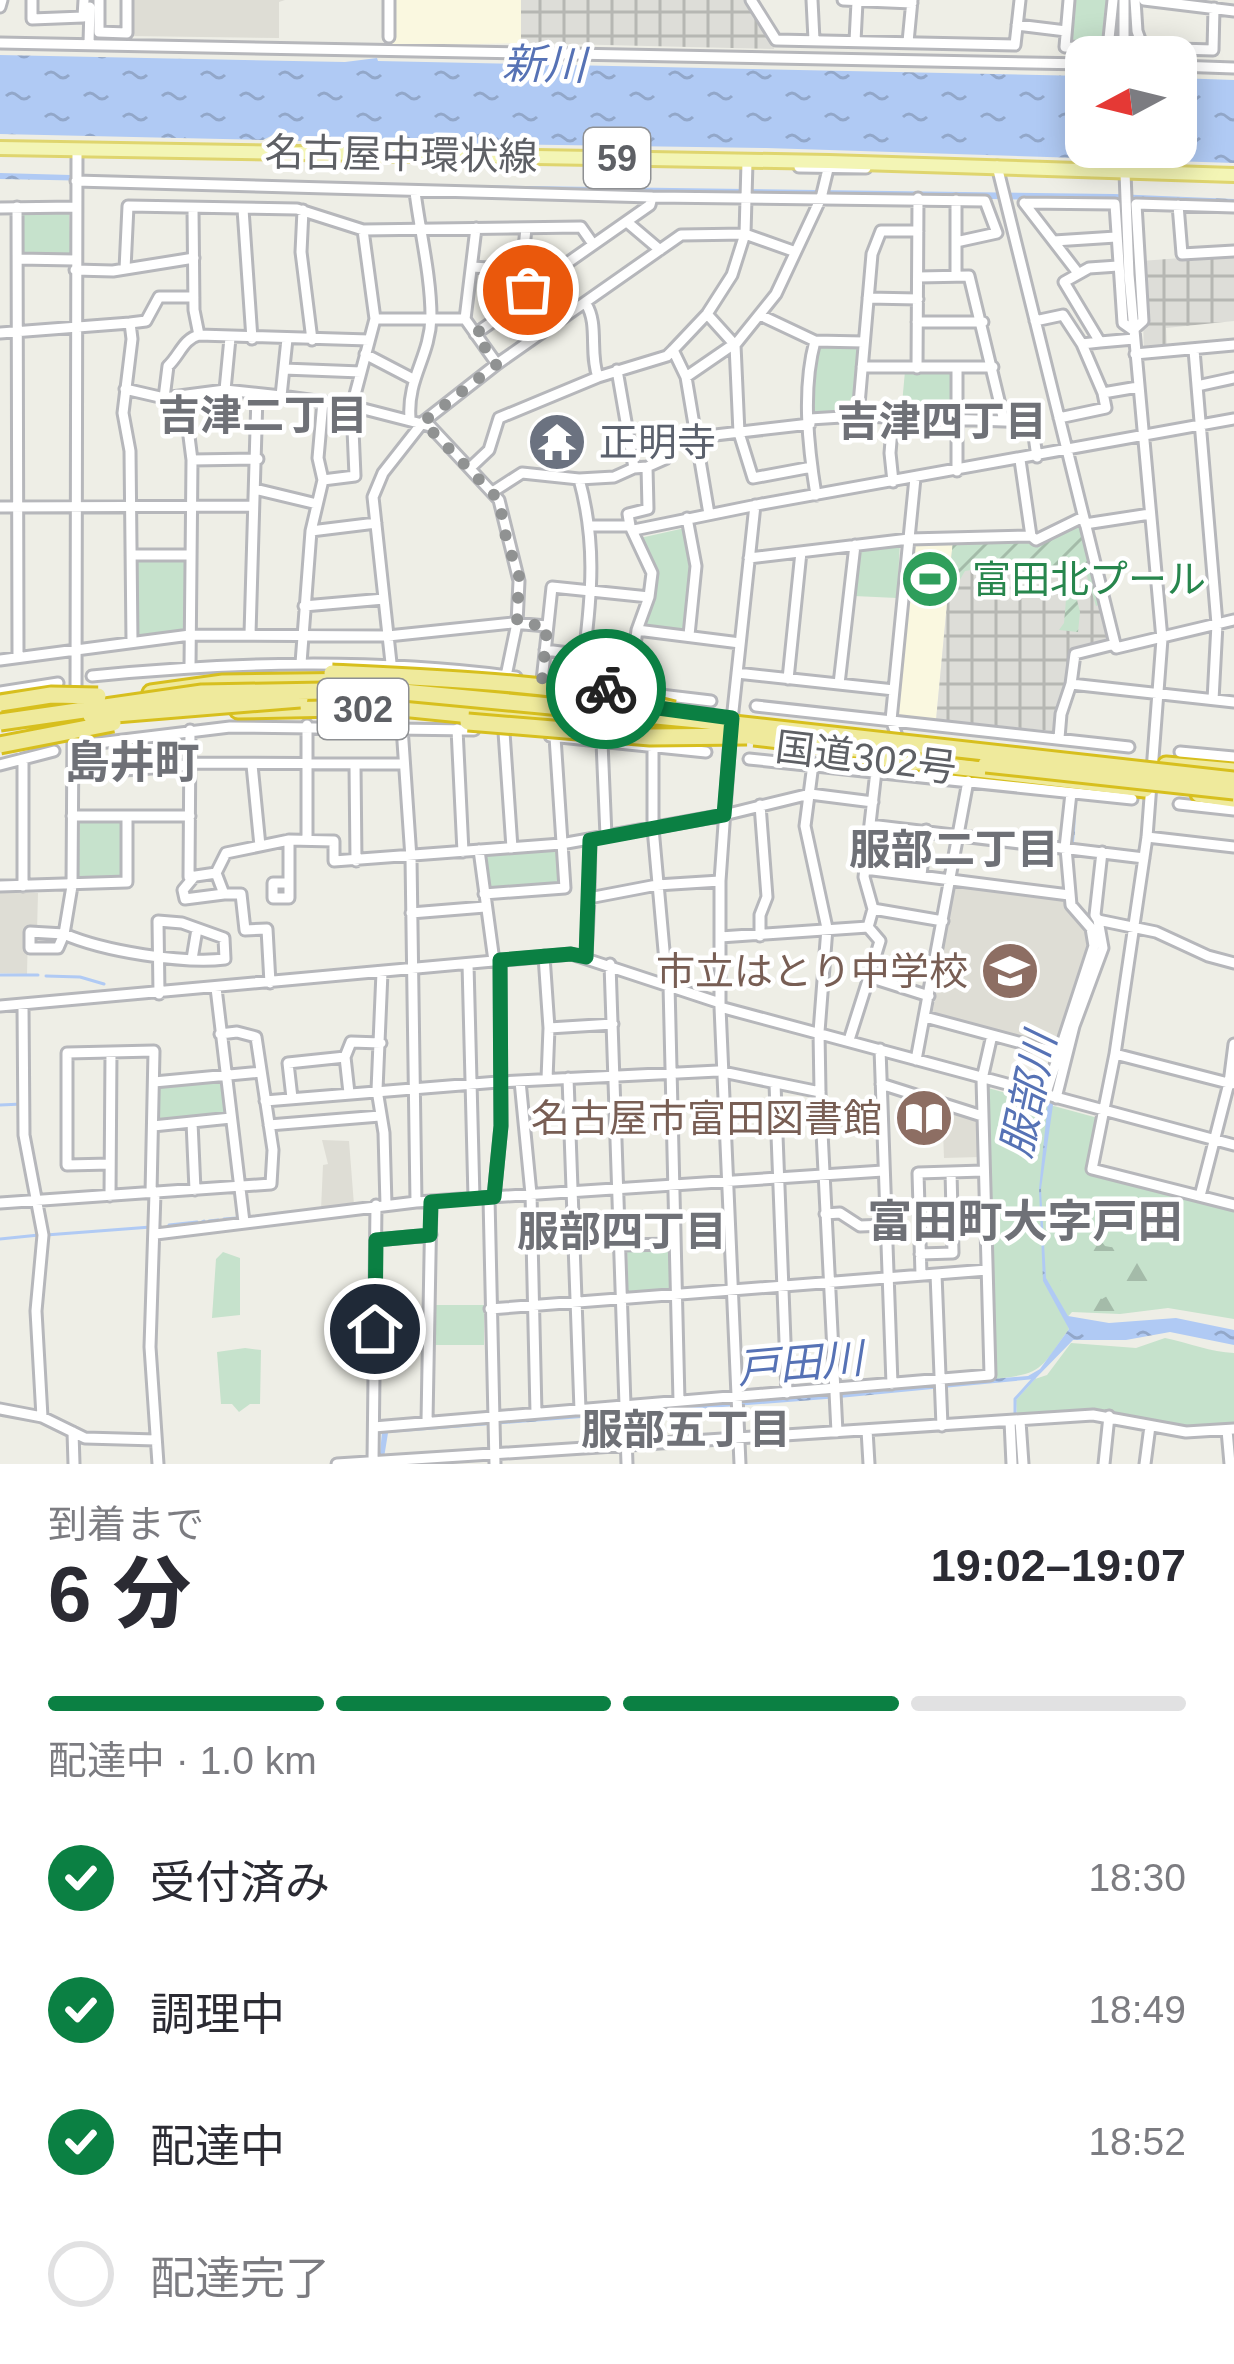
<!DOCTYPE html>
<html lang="ja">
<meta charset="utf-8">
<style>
:root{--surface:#fff;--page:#f7f7f7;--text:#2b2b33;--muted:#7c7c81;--line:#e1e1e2;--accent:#0b8043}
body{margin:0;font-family:Helvetica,"Noto Sans JP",sans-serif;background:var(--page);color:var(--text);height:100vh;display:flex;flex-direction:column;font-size:45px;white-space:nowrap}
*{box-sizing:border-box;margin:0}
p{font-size:39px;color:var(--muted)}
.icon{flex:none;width:66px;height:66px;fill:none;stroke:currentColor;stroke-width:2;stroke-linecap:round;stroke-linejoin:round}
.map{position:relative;height:1464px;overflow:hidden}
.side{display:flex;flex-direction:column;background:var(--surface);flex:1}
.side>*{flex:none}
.needle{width:78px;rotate:263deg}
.controls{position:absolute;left:1065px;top:36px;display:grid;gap:24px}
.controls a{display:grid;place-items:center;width:132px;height:132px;border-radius:24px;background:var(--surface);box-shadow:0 6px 30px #0003;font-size:60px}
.pin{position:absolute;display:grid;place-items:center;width:102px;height:102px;color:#fff;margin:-51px;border:6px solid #fff;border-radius:50%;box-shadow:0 3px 12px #0007}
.courier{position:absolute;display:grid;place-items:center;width:120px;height:120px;margin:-60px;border:9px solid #0b8043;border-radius:50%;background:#fff;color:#222;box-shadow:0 3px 15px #0007}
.overview em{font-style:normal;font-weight:800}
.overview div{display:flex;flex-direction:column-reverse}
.overview{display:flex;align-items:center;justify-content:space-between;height:204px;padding:0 48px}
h1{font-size:78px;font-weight:800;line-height:90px}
.bar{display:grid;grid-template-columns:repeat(4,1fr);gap:18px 12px;align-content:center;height:144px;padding:0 48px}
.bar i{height:15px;border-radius:9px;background:var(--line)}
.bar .active{background:var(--accent)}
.bar p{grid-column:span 4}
ol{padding:0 48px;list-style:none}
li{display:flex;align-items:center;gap:36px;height:132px}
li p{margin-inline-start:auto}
li .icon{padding:12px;border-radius:50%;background:var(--accent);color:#fff;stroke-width:4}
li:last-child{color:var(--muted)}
li i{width:66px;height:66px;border:6px solid var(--line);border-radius:50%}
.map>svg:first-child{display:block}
.commercial{fill:#faf8e0}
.industrial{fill:url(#industrial-grid)}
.education{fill:#deddd5}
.green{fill:#c6e2cc}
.forest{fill:url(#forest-firs)}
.garden{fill:url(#garden-furrows)}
.water{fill:url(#water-ripples)}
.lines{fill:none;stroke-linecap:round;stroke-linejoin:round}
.stream{stroke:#b0caf4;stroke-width:3}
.minor-casing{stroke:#b6b7bb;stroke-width:15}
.major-casing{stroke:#dfd56e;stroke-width:18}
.highway-casing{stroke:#d7bf1e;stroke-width:21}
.minor{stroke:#fff;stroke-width:9}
.major{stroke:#f3f5b5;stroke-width:12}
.highway{stroke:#efea9c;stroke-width:15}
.highway-bridge-casing{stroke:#d7bf1e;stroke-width:21;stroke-linecap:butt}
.highway-bridge{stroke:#efea9c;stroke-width:15}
.done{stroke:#909292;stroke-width:12;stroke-dasharray:0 21.6}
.route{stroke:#0b8043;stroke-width:15}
.labels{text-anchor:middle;stroke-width:9;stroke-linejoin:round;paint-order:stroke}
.shield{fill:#fff;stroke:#8e9093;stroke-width:3}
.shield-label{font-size:36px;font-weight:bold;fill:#5e6065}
.street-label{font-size:39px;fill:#5e6065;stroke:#fff}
.worship-label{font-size:39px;fill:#5b616d;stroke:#fff;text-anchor:start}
.leisure-label{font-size:39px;fill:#27864d;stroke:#fff;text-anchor:start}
.education-label{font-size:39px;fill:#785e54;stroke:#fff;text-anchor:end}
.water-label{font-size:42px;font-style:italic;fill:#5672b5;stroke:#fff}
.neighbourhood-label{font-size:42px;font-weight:bold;fill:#6f7177;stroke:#fff}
.quarter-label{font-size:45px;font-weight:bold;fill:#6f7177;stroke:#fff}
</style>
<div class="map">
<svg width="1234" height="1464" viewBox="0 0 1234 1464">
<defs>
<pattern id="industrial-grid" width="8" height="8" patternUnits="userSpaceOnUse" patternTransform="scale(3)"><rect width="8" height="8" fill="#ddddd8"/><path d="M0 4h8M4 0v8" fill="none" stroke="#b6b7b3"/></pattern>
<pattern id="forest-firs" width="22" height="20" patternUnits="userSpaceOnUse" patternTransform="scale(3)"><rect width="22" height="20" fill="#c6e2cc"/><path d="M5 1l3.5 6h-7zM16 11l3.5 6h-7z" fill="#a4bba9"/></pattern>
<pattern id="garden-furrows" width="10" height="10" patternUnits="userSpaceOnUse" patternTransform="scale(3)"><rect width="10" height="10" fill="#c6e2cc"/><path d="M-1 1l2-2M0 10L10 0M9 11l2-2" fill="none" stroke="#a4bba9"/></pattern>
<pattern id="water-ripples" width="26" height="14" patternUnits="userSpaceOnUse" patternTransform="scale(3)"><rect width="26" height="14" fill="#b0caf4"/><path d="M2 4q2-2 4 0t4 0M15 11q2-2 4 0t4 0" fill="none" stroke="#92a7c9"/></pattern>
</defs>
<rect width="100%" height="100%" fill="#eeeee6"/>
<path class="commercial" d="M392,0H521V43L392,46Z
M953,540L936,720L896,715L912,544L914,541Z"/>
<path class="industrial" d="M521,0H749L775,42L774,49L521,43Z
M1234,254V321L1166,328L1167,349L1144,351L1141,261Z
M1079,520L1107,639L1106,643L1081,649L1057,712L1055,731L936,720L953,540L1030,539Z"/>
<path class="education" d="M130,0H285L279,2V38L130,36Z
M955,884L1066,899L1090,931L1092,945L1058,1048L932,1016Z
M0,892L38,893L37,931H28L27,974L0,973Z
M942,1105L978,1119L980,1157L944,1158Z
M322,1140L349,1141L354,1205L321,1210L323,1165L328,1164Z"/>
<path class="green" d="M1070,0H1108L1105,43L1069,42Z
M69,210L71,256L21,255V215L25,211Z
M819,345L861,349L853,414H813V358Z
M905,371L954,374V415H901Z
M685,528L693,566L686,630L642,626L652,598L640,538Z
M900,542L897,598L854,596L859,548Z
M185,557L187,629L137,637L135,559Z
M80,820L124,822L123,879L78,882Z
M874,828L922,833L918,871L869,866Z
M559,849L563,884L489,891L485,855Z
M221,1079L226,1116L159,1123L156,1120L159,1086Z
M988,1088L1098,1118L1088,1172L1234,1209V1319L1168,1308L1120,1314L1072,1312L1065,1320L1069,1329C1040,1369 1044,1374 993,1379L985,1090Z
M627,1247L672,1248V1289L628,1295Z
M223,1252L240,1258V1315L212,1318L216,1259Z
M434,1305H484V1345H433Z
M1165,1338C1189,1343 1211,1352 1234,1353V1424L1186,1427L1100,1410L1017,1417L1016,1400L1035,1379L1047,1375L1071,1343L1136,1348Z
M245,1348L261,1350L260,1404H250L239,1412L232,1404H221L217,1352Z"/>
<path class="forest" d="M1088,1231L1095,1233L1105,1246C1112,1248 1119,1247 1126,1249C1137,1254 1156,1273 1162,1282L1221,1296L1224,1301L1154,1289L1106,1285L1087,1261Z
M1048,1273H1056L1068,1293L1084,1291L1102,1299L1114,1292L1144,1295L1146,1301L1118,1312L1069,1310Z"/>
<path class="garden" d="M1079,520L1099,605L1096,606L1083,563L1070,572L1080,612L1078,632L1059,630L1064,623L1067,588L1058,577L977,569L965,571L958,583L949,582L953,540L1030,539Z"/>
<path class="water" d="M0,55L345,62L377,58L378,61L1086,76V147H1176V78L1234,80V163L766,148L299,141H293L291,133L281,134L274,141L273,135L263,140L0,134Z
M0,173L384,184L1114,194L1234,199V204L0,179Z
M1073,799C1082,827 1063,872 1078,904C1087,922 1096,921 1100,945L1055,1091L1041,1189L1046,1278L1068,1316L1109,1323L1176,1318L1234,1330V1345L1170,1332L1126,1340H1073L1035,1379L839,1398L388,1433L383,1464H379L382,1432L1028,1376L1040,1369L1069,1329L1043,1281L1039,1189L1049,1091L1097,945C1067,889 1066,862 1073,799Z"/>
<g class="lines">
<path class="stream" d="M398,736L399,759
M314,768H348
M259,769L301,768
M0,975H38
M46,976L80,977L104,984
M0,1105L22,1104
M626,1183L654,1182
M224,1219L237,1218
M209,1221L218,1220
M202,1222L204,1221
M169,1225L197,1222
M46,1235L151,1227
M0,1239L39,1235
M1015,1414V1399L1034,1378
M1015,1424L1017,1464"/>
<g class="minor-casing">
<path id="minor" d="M32,0V19L83,17L84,0
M99,0V32L127,33V0
M389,0V37
M751,0L776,40L1015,45L1020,0
M812,0L814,40
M843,0L912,3
M1069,0L1065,47L1108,48L1113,0
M1124,0V57
M1135,0L1137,31L1143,48L1213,50L1214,8
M1144,0L1234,11
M0,7L2,0
M1017,25L1066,31
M855,41L857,2
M908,42L912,0
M0,43L1086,64
M89,43L90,7
M1176,66L1234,68
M1124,147L1129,275L1162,639L1147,837L1115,1054L1092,1169L1234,1205
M997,166L1116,648L1234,620
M799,167L866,168
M76,181L652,197
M1024,203L1115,204L1123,323L1133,330L1143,321L1136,204L1234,207
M1024,203L1078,273
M1178,205L1182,254L1234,251
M17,207L18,657
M0,208L76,207
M193,209L194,310L199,335
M243,209L252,339
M303,210L301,252L312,340
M627,222L660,250
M476,228L465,319L497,364
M526,228L522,270L528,290
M1054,241L1116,237
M18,259L75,260
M1118,266L1089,268L1064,282L1100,342L1134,339
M472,267L522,270
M125,269L128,206L297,209L363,230L581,227L593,244
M75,270L113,271L194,258
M956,276V200
M918,277L969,276L1004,421
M868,298L918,299
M586,304C599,324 589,353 598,377
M707,314L735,345
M760,315L815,341
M375,319H465
M1035,321L1063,315L1082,344
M917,322H983
M130,323L146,321L159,297H194
M0,333L130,323L132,339L123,413L130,451L132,641
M475,334L518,304L530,289L650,205L652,197L985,201L997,233L956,242
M1100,342L1082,344L1103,393L1138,387
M673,350L686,377L734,344
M1194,350L1217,624L1213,700
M365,354L413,379
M1135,354L1234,345
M862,367H993
M917,368L918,198
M284,369L361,372
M617,370L634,468L647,467L648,509L628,514L630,526L652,573L649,597L637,630L629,692
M686,377L709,514
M1197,386L1234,378
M125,389L164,398L225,390L281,396L352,406L430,426L499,500L519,581L517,623L506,676
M225,390L230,338
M281,396L287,339
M184,397L192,460L190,667
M164,398L168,366C180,355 183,339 199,335L369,340
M858,416L872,254L881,231H918
M893,417L890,453L893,482
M410,418C407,378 430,357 431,317C431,276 420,232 415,192
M1059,418L1106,408L1103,393
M810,419L858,416L1032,422L1037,457
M629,445L810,424
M192,460L258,459
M647,467L665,459L668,440
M812,467L753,478L739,433L735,345L776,294L821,198L828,169
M470,468L489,450L499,418L598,377L667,356L673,350L707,314L732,275L745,234L747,162
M957,471V368
M579,479L614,477L634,468
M323,480L355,476L352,406L375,319L363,230
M255,489L317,504
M494,491L522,473L579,479C596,540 592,593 584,655
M816,495C808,446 802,389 815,341L864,342
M0,507L251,506
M687,518L696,566L689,635
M1085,524L1150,514
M591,526H630
M634,530L762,504L1234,419
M311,531L376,523
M1031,536L1036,540L1083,517
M131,555H189
M749,558L909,539L1031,536L1020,460
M304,606L384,599
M637,630L740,643
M250,634L257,395
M545,650L632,661
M0,660L190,635L388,636L512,623L547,626
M301,663L311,531L323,480L318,458L323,401
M391,663L373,497L383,473L423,422L497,364L681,235L745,234L793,251
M737,673L894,690
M92,676C234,662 374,658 516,677
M788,679L801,552
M542,681L552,587L649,597
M839,684L855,545
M1071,684L1075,654L1115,644
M610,689L711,701
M0,692L58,683
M76,695L77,149
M756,706L1129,747
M307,725V839
M402,727L411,858L416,1202
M457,729L463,852
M73,730L72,886L64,934C103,951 183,964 225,959L224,938L182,923L158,921L159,994
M190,730L189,877L216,873L226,853L289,840L334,841V861L561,844L724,815L810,794L873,802
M504,732L512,848
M550,736L706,752
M897,736L891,720L915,478
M1059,738L1061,714L1071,684L1234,702
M602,742L606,836
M90,744L230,727L474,730
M653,747V828L667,984
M797,748L813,764L805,826L827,928L819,1032L820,1092L837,1432
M1180,752L1234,757
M23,759V886
M749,759L1132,799
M190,763L404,764
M0,765L54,751
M252,765L260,846
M355,766L356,861
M73,774L190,765
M1179,804L1234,810
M760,805L767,897L760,915V936
M72,816H190
M870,825L1144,858
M1147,837L1234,847
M289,840V898H273V883H289
M590,840L589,898L657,885L720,881
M1065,848L1071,793
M479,850L494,961
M1102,852L1095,915L1098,920L1156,932L1208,956L1234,963
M865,869L1069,895
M216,873L224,894H241L245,930L267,929L270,983
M921,875L926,830
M193,878L183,890L185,899L224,894
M0,886L127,882V816
M484,894L565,888L555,737
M873,909L943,921
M411,913L485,907
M868,927L873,909L864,877L876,771
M30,932L64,934L58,948H30Z
M720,937L868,927L880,941L869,977L929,996
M544,956L549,1028L547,1079
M586,957L589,898
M192,959L197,929
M468,964L474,1198
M610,964L627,1464
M382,972L377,1090L384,1133L386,1205
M669,985L679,1401
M216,988L244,1222
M0,1006L571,954L720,1003
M23,1006L24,1135L43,1235L36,1311L42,1417
M720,1007L1234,1145
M925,1017L1059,1053
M549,1028L613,1024
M849,1040L869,977
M880,1049L892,1384
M1115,1054L1232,1084
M345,1057L351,1042L381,1043
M916,1060L968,781
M568,1078L580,1410
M520,1081L531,1194L536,1413
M154,1082L261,1072
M775,1084L787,1393
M881,1084L982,1116
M1045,1096L1094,946L1091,928L1071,905L1066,848
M292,1098L288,1063L345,1057L349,1093
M1056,1098L1074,1026L1103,948L1098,920
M265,1101L498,1082L718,1071L820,1092
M192,1122L195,1190
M269,1125L380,1116
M153,1126L231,1118
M110,1164L67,1165V1053L154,1051L151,1193
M155,1193L150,1347L158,1464
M110,1196L111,1052
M1200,1196L1229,1083L1234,1044
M494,1197L501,1126L500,960
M489,1198L495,1464
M0,1203L271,1184L273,1150L256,1037L237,1032L220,1034
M825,1214L840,1213L860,1226L886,1225
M156,1234L416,1202L883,1171
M376,1240L431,1235
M621,1245L674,1244
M920,1254L953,1253L951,1172
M936,1274L942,1426
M921,1275L918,1173L983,1171
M490,1309L987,1270
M0,1409L42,1417L85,1438L156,1440
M427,1421L431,1202
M1010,1421L1012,1464
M1020,1421L1023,1464
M374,1427L990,1375L982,1079L992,1035
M867,1430L869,1464
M1227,1430L1230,1464
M73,1432L74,1464
M373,1461L376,1205
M337,1464L1093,1415L1186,1432L1234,1429
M740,1464L720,1007V881L730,739L755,505
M1104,1464L1109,1416
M1145,1464L1150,1426"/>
</g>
<g class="major-casing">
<path id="major" d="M0,148L829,162L1234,175"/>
</g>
<g class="highway-casing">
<path id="highway" d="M151,693L223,683L372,681
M238,710L391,707L549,723
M859,755L1145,789
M1166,765L1234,771
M1199,794L1234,799"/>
</g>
<use href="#minor" class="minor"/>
<use href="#major" class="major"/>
<use href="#highway" class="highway"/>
<g class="highway-bridge-casing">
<path id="highway-bridge" d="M332,673C439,678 571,683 674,710
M0,703L51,695L98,696
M91,716L300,699
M0,722L202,693L382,690L698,720L1234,780
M468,722L650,737L747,736
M754,737L873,751
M0,745L113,723
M986,764L1234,791"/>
</g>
<use href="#highway-bridge" class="highway-bridge"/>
</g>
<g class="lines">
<path class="done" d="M528,290L518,304L475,334L497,364L423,422L499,500L507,543L519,574L517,623L547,626L542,681L606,689"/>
<path class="route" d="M375,1329L376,1240L430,1235L431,1202L494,1197L501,1126L500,960L571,954L586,957L590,840L724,815L732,718L636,705L620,691L606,689"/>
</g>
<defs>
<g id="temple-disc" transform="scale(3)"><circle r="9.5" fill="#6b7280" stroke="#fff"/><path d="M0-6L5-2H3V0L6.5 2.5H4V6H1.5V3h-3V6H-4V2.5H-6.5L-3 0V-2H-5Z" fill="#fff"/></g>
<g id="stadium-disc" transform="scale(3)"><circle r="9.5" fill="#2e9e5b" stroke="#fff"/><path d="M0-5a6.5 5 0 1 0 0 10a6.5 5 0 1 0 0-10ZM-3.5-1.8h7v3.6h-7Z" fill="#fff"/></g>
<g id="school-disc" transform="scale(3)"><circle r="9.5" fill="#8d6e63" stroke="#fff"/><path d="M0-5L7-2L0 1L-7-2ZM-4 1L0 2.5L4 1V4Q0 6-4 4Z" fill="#fff"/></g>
<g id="library-disc" transform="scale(3)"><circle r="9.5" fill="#8d6e63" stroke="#fff"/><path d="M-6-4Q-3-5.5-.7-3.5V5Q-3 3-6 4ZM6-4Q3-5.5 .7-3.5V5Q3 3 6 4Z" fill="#fff"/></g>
</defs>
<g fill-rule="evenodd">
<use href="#temple-disc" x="557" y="442"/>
<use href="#stadium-disc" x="930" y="579"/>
<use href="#school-disc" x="1010" y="971"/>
<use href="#library-disc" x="924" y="1118"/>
</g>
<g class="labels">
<g class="shield">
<rect x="584" y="128" width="66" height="60" rx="9"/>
<rect x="318" y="679" width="90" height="60" rx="9"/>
</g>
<g class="shield-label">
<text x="617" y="171">59</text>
<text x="363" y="722">302</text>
</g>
<g class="street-label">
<text transform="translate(401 154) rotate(1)" y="14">名古屋中環状線</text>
<text transform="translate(866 757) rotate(7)" y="14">国道302号</text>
</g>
<g class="worship-label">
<text x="599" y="456">正明寺</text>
</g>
<g class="leisure-label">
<text x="972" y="593">富田北プール</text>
</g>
<g class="education-label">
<text x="968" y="985">市立はとり中学校</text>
<text x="882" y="1132">名古屋市富田図書館</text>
</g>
<g class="water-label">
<text transform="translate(544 64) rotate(1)" y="15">新川</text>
<text transform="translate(1028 1095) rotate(-78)" y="15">服部川</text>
<text transform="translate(800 1363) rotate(-5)" y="15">戸田川</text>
</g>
<g class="neighbourhood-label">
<text x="263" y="430">吉津二丁目</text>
<text x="942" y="436">吉津四丁目</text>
<text x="954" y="864">服部二丁目</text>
<text x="622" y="1246">服部四丁目</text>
<text x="686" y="1444">服部五丁目</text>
</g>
<g class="quarter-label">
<text x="132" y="778">島井町</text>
<text x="1025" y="1237">富田町大字戸田</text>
</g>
</g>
</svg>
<div class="controls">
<a><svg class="needle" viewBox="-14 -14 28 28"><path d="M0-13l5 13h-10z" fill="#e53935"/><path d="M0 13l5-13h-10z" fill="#7c7c81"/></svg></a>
</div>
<div class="pin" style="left:528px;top:290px;background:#ea580c"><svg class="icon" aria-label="bag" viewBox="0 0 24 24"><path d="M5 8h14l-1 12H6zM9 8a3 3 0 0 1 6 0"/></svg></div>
<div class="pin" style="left:375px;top:1329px;background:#1f2937"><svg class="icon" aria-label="home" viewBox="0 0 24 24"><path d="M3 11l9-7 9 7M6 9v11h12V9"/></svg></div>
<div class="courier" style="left:606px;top:689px"><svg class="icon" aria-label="bike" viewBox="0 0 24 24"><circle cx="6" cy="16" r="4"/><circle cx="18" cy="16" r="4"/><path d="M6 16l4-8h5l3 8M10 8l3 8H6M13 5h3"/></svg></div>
</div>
<section class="side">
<div class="overview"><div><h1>6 分</h1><p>到着まで</p></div><em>19:02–19:07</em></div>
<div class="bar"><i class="active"></i><i class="active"></i><i class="active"></i><i></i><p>配達中 · 1.0 km</p></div>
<ol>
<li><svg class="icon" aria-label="check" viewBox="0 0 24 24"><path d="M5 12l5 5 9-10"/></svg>受付済み<p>18:30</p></li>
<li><svg class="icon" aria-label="check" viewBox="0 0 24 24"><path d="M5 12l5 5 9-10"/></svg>調理中<p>18:49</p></li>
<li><svg class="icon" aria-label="check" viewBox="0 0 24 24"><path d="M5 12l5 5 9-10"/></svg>配達中<p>18:52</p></li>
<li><i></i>配達完了</li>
</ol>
</section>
